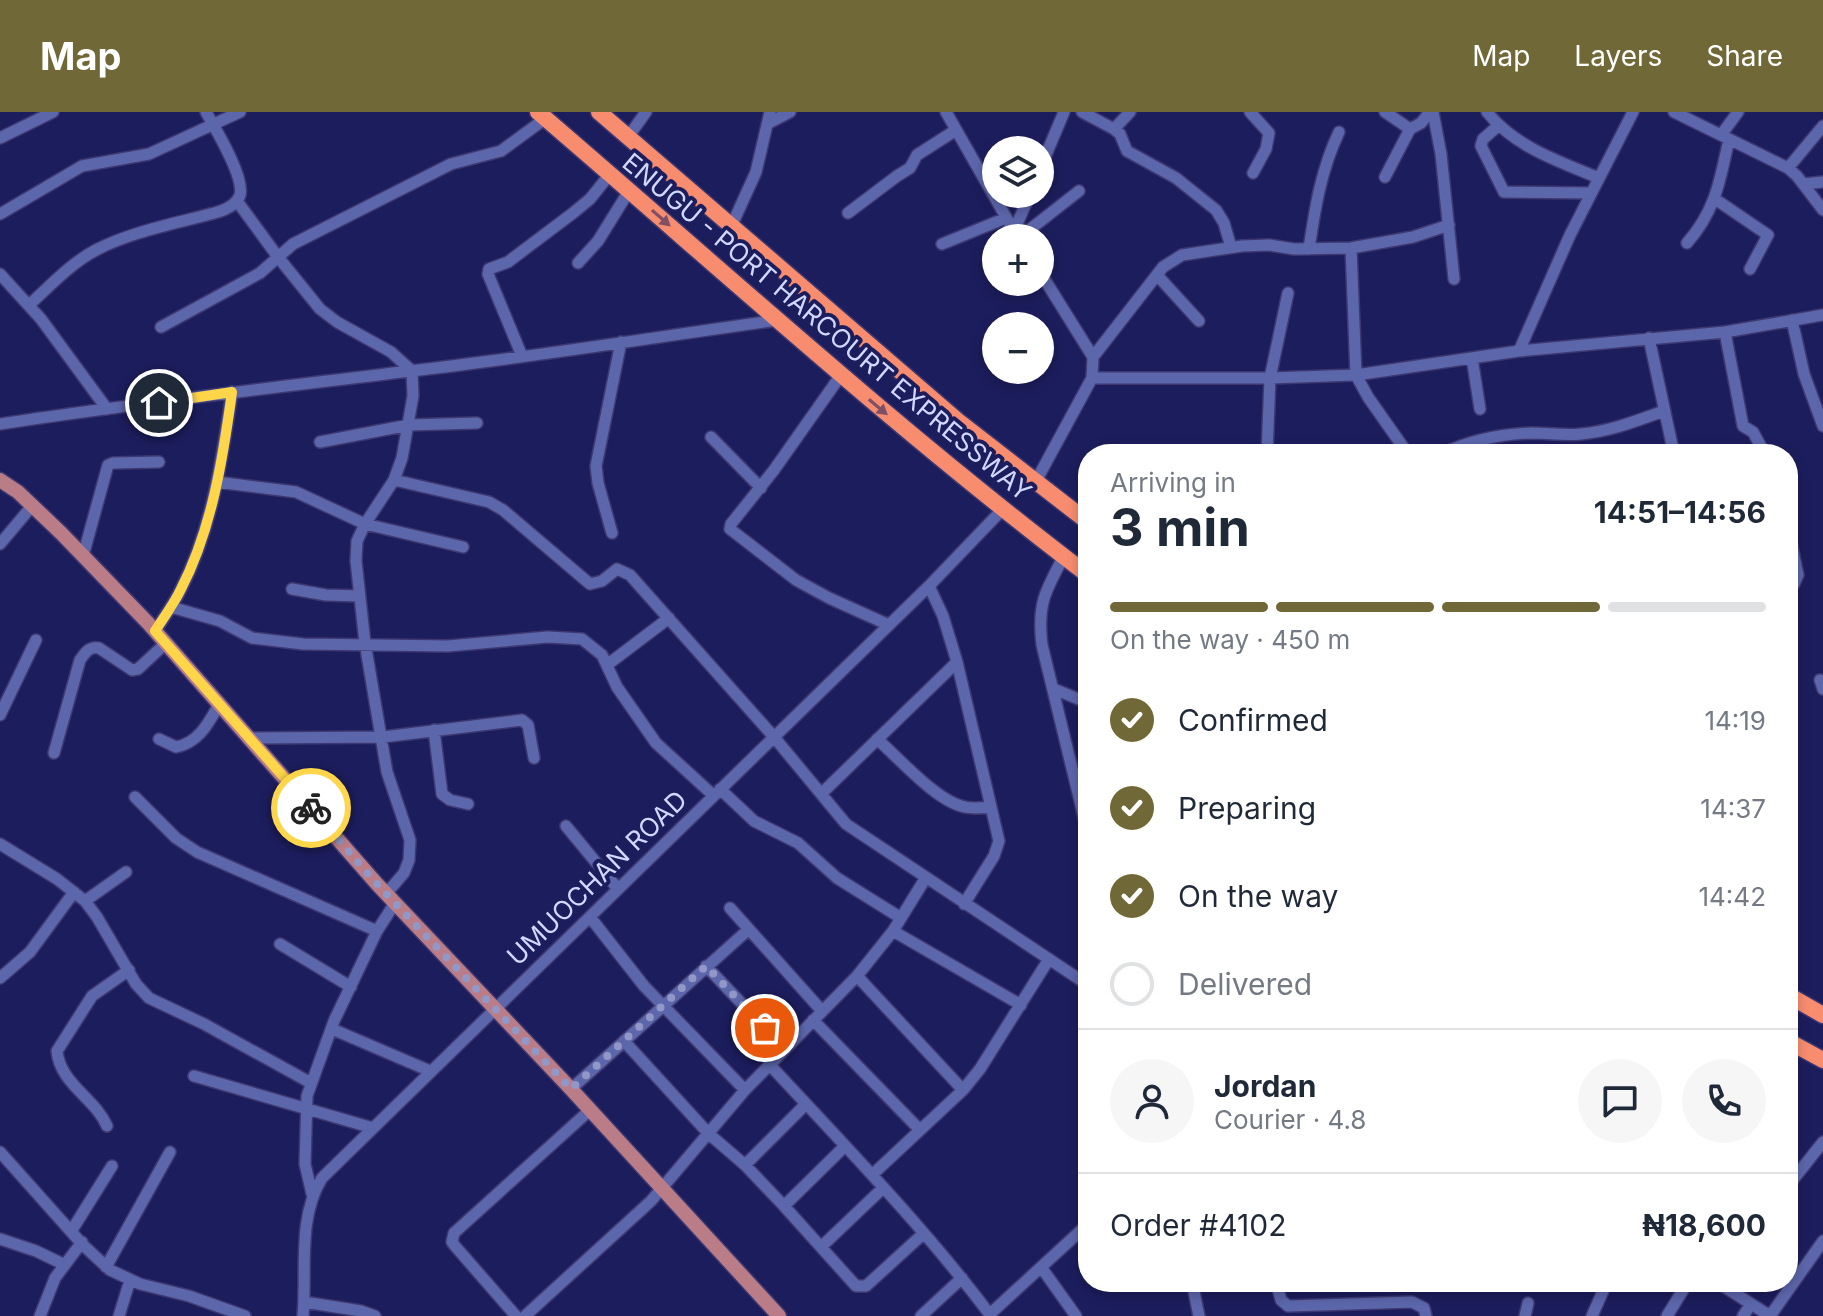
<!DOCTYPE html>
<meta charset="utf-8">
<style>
:root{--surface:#fff;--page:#f6f6f7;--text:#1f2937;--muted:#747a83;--line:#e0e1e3;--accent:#706836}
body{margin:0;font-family:Inter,sans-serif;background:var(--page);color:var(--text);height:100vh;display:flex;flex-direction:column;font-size:30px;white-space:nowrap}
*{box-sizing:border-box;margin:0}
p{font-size:26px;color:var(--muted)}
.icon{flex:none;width:44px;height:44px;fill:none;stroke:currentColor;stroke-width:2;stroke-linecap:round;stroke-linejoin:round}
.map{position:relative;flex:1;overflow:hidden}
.panel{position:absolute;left:1078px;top:332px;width:720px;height:848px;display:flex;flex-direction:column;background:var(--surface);border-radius:32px;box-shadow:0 4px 12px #0003}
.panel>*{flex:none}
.fabs{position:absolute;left:982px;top:24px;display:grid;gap:16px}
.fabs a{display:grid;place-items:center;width:72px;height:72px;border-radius:50%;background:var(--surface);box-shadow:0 4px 12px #0003;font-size:40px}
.pin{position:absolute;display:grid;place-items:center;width:68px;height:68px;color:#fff;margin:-34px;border:4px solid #fff;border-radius:50%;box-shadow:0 2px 8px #0007}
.courier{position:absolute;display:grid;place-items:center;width:80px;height:80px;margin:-40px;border:6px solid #ffd54a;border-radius:50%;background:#fff;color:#222;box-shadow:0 2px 10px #0007}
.headline em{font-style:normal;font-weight:700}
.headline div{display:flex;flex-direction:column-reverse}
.headline{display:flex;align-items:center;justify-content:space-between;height:136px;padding:0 32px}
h1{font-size:52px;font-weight:700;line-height:60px}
.bar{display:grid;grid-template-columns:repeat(4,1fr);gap:12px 8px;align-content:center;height:96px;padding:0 32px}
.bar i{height:10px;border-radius:6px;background:var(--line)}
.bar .on{background:var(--accent)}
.bar p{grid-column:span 4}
.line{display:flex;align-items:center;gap:20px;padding:0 32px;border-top:2px solid var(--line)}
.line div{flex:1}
.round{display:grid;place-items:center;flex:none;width:84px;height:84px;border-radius:42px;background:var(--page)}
ol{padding:0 32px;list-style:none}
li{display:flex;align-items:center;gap:24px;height:88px}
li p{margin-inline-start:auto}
li .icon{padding:8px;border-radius:50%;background:var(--accent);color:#fff;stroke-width:4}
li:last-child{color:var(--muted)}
li i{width:44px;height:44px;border:4px solid var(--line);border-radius:50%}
header{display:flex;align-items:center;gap:48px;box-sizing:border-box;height:112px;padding:0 40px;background:var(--accent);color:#fff}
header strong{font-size:38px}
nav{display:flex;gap:44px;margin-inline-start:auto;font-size:28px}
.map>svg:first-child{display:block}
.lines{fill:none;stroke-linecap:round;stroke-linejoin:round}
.minor-casing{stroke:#3d3871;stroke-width:14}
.major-casing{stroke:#3d3871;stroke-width:17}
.highway-casing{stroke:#3d3871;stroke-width:19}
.minor{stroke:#5c66ab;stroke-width:11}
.major{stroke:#ba7d87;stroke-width:14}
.highway{stroke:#f88c6f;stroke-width:16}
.oneway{fill:#7f4f65}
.done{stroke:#9197c6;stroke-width:8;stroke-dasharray:0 14.4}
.route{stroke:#ffd54a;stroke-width:10}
.labels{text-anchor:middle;stroke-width:8;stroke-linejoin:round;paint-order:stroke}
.street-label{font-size:26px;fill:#d0d8ff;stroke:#1c1d5c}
</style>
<header>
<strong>Map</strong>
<nav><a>Map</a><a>Layers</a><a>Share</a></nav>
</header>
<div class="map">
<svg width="1823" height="1204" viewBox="0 0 1823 1204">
<rect width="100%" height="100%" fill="#1c1d5c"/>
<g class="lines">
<g class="minor-casing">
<path id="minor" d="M946,0L1018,126
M1082,0L1114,17L1120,22L1127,39L1176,66L1216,98L1224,111L1231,135
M1250,0L1269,21L1266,37L1253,61
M1385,0L1410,17
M1433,0L1441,42L1454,167
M1487,0C1515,35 1558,49 1599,66
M1674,0L1788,56L1797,64L1823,98
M769,11L790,0
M1498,14L1483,27L1481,34L1504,80L1591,81
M1114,17L1130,0
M1721,23L1738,0
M628,25L646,0
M0,26L53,0
M1788,56L1823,14
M1040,57L1064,0
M1385,65L1410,17L1421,11L1430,0
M1803,72L1823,70
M1715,87L1768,123L1750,157
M237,89L278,145L320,197L337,210L391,240L412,259L413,284L402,346L394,368L365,412L357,429L356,449L365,531L387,660L410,728L409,748L404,761L386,782
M848,101L897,64L910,56L917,43L956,18
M0,102L82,54L149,42L240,0
M731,115L756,60L770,0
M1014,119L1030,82
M1019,126L1079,79
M1687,131C1716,98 1720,68 1729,27
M942,132L1006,106
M1351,136L1356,263L1368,285L1408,342
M1309,137C1315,96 1321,58 1339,20
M578,151L598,129L629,79
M0,162L41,207L107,297
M1157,163L1199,209
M29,193C50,174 71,151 96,138C135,118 180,111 221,99C229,96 237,92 240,83C245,65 215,16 206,0
M1792,208L1804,262L1823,314
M161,215L260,161L293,132L451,52L501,39L546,6
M1725,220L1743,314L1753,320L1765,342
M1649,226L1674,342
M1519,239L1570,123L1633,0
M522,244L488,162L489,157L508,150L573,101L590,87L610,62
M1093,245L1163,155L1182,143L1242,134L1269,133L1294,137L1351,136L1413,125L1449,113
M1472,246L1480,297
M841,263L774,358L731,412L730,417L796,468L829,486L889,513
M1092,266H1270L1356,263L1519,239L1725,220L1823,203
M0,312C136,291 273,276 410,259C533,245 656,225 778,208
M711,325L761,376
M320,330L409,313L477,311
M1267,342L1270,266L1288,181
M1442,342C1470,328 1500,322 1532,321C1548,321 1565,324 1581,322C1611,319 1636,309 1664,299
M394,368L489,390L503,398L590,472L602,469L617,457L630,463L774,625L846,712L1088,873
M1036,369L1092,266L1093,245L1040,160
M217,370L296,380L365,412L463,435
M1788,416L1798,463L1794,472H1788
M612,421L598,371L596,354L621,230
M0,432L32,394
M83,444L108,353L113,351L159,350
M1064,444C1045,479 1037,493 1042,533L1088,722
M929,474L943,504L957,550L999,729L994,744L964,792
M292,477L326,483L360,484
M171,495L220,509L252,526L303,532L448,534L548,525L582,527L602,543L617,575L656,631L713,683
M155,519C164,505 174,492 181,477C212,417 222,347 232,280
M607,553L669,506
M1820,568L1823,577
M1054,577L1088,591
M0,603L36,528
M434,618L442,682L450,688L468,692
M250,626L383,625L522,608L528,613L534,646
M159,627L176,635C199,631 209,610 220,591
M877,627C899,646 937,690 965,695C973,697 983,695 991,696
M54,641L80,548C85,541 89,534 99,536L132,558L138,557L166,531
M720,677L754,709L798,731L837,766L901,806
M821,682L957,550
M135,685L176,726L197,740L377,819
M566,714L618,777
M0,732L57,767L85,789L97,805L136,872L149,886L204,912L311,971
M85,789L126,760
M730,796L822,899
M590,805L644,874L745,978
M893,819L1021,893
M280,832L351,875
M706,854L784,936
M857,864L963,978
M0,866L30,840L74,780
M813,908L920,1018
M332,917L430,959
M624,929L709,1022L745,1053L784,1094L856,1174H866L923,1122
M769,952C845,1034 924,1115 991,1204
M194,964L373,1016
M571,977L749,817
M107,1014C95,986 60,972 57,939L92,884L129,858
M0,1040L83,1133L110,1158L140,1172L189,1184L245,1204
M745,1053L806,992
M872,1063L963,978L980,957L1049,847
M1788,1074L1823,1030
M312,1082L305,1052L307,984L334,909L377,819L395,791
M784,1094L845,1034
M72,1118L112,1054
M0,1127L36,1139L63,1152
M821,1135L883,1076
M106,1155L170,1040
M1041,1155L1076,1204
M1192,1170L1199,1204
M1276,1170L1281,1188L1288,1194L1412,1190L1424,1196L1426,1204
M1717,1170L1770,1204L1823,1129
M304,1190L361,1199L375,1204
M990,1202L1088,1112
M40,1204L55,1166L82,1130
M119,1204L130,1168
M303,1204C307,1158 297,1107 322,1066L929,474L1002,398
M516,1204L455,1134L452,1130L454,1121L590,998
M525,1204L651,1089L745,978L857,864L893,819L925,767
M921,1204L962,1166
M1525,1204L1528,1191
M1592,1204L1607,1170
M1667,1204L1688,1170
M1743,1204L1751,1192"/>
</g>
<g class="major-casing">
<path id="major" d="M0,368L18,380L61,421L148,511L377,772L571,977L779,1204"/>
</g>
<g class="highway-casing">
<path id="highway" d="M538,0C720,156 897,318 1088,463
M599,0L958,309L1088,410
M1788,883L1823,903
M1788,929L1823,948"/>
</g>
<use href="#minor" class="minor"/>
<use href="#major" class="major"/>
<use href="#highway" class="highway"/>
</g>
<defs><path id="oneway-solid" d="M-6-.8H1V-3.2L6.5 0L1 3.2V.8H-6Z" transform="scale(2)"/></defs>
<g class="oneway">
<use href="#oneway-solid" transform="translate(661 106) rotate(41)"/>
<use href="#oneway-solid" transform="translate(878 295) rotate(40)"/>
</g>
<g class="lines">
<path class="done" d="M311,696L377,772L571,977L706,854L765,916"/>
<path class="route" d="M159,291L232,280C223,346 212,417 181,477C174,492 164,505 155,519L311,696"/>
</g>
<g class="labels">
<g class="street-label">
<text transform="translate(827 215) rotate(40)" y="9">ENUGU - PORT HARCOURT EXPRESSWAY</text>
<text transform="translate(597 766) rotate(-44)" y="9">UMUOCHAN ROAD</text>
</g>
</g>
</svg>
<div class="fabs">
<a><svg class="icon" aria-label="layers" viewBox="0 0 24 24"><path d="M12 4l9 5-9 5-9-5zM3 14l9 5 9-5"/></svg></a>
<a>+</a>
<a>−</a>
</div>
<div class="pin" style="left:765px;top:916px;background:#ea580c"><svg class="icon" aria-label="bag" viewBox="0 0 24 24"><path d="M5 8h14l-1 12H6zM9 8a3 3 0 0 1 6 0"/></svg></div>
<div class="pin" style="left:159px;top:291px;background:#1f2937"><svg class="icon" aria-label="home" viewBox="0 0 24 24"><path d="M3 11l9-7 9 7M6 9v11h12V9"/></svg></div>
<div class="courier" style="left:311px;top:696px"><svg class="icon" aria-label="bike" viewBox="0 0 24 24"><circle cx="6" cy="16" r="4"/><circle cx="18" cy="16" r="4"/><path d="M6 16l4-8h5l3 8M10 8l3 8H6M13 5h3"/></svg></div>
<section class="panel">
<div class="headline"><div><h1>3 min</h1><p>Arriving in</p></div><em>14:51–14:56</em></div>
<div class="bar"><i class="on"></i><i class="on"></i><i class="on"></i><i></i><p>On the way · 450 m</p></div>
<ol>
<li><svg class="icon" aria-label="check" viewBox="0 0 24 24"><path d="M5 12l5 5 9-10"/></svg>Confirmed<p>14:19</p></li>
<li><svg class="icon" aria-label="check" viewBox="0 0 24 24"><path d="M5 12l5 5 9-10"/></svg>Preparing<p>14:37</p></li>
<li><svg class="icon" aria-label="check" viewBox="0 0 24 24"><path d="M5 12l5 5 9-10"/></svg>On the way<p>14:42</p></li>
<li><i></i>Delivered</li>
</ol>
<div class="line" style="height:144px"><a class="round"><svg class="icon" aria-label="person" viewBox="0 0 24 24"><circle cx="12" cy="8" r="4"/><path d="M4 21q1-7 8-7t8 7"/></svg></a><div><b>Jordan</b><p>Courier · 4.8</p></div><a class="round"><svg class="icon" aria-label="chat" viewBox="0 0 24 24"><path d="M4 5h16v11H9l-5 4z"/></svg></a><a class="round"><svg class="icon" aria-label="phone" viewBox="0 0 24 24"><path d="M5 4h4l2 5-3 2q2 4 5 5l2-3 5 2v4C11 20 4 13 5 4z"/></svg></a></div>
<div class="line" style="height:104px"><div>Order #4102</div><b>₦18,600</b></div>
</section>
</div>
